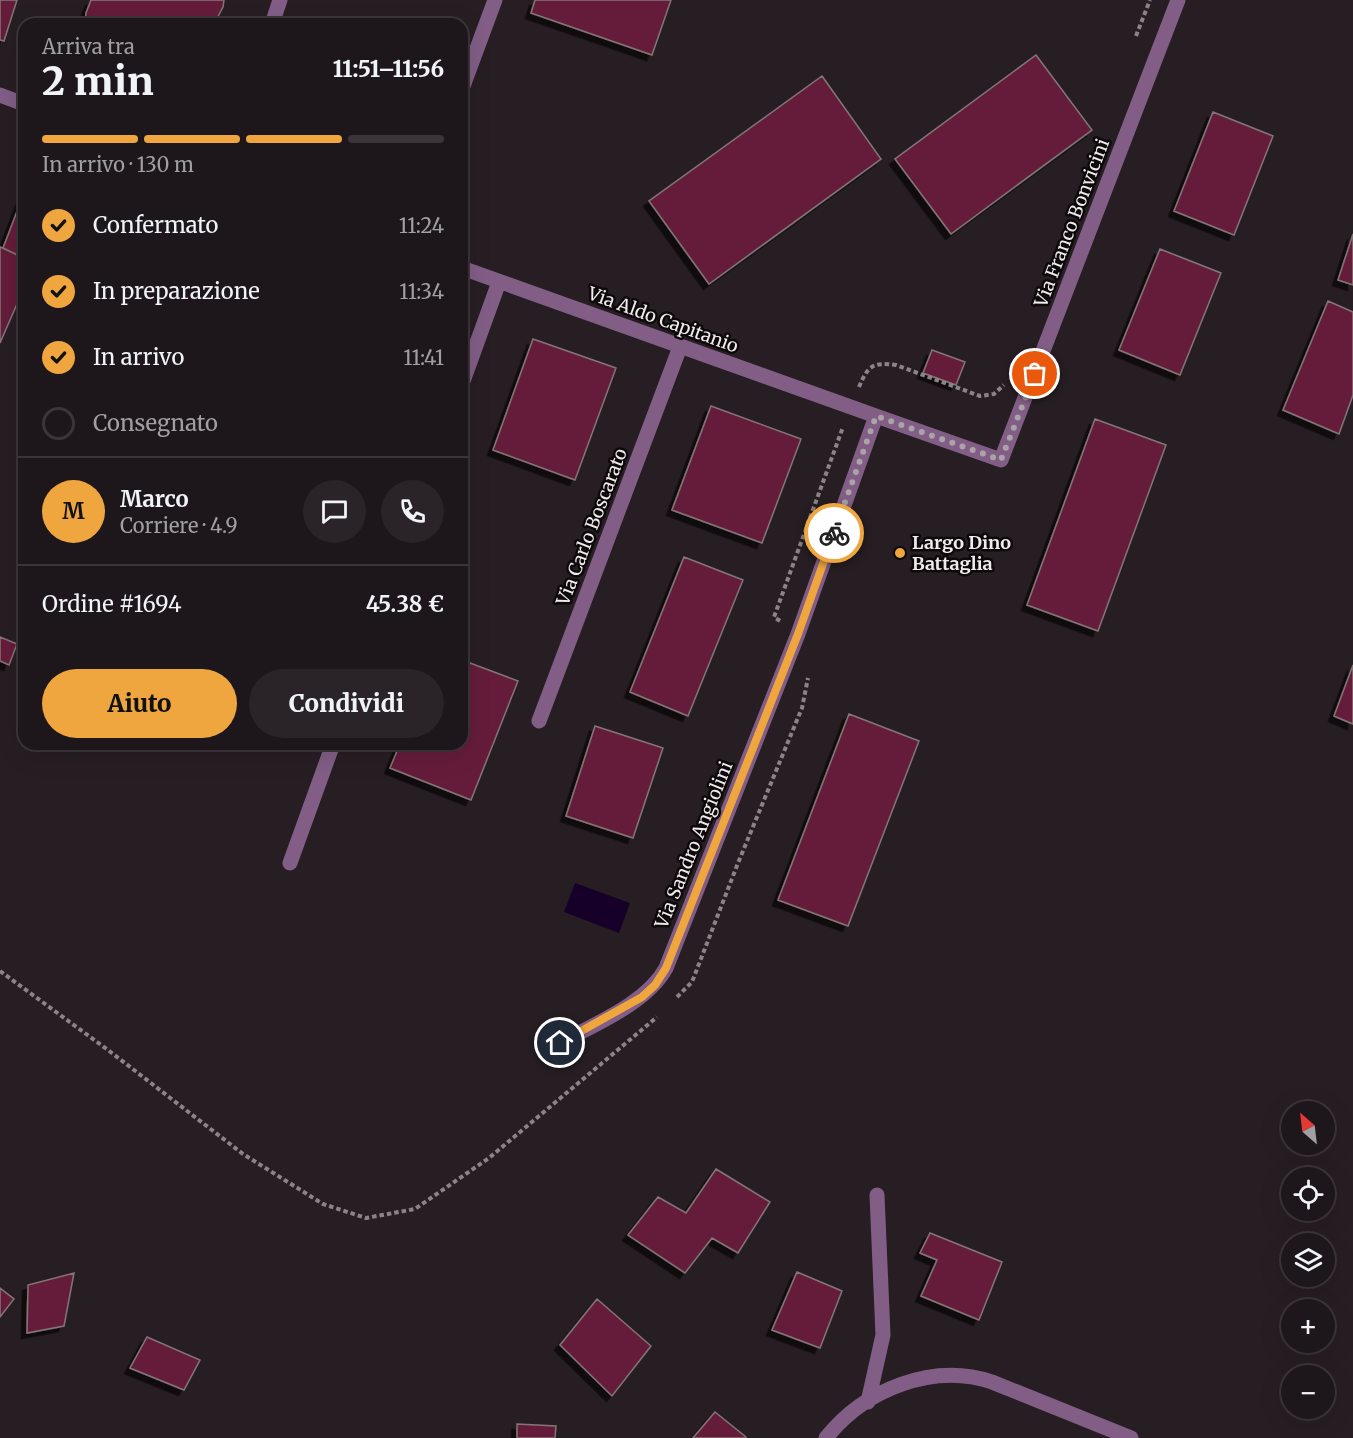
<!DOCTYPE html>
<html lang="it">
<meta charset="utf-8">
<style>
:root{--surface:#1d161a;--page:#2a2327;--text:#f1f3f6;--muted:#a09fa2;--line:#3b3539;--accent:#f0a63e}
body{margin:0;font-family:Merriweather,serif;background:var(--page);color:var(--text);height:100vh;display:flex;flex-direction:column;font-size:22px;white-space:nowrap}
*{box-sizing:border-box;margin:0}
p{font-size:20px;color:var(--muted)}
.icon{flex:none;width:33px;height:33px;fill:none;stroke:currentColor;stroke-width:2;stroke-linecap:round;stroke-linejoin:round}
.map{position:relative;flex:1;overflow:hidden}
.panel{position:absolute;left:18px;top:18px;width:450px;height:732px;display:flex;flex-direction:column;background:var(--surface);border-radius:18px;box-shadow:0 6px 24px #0002,0 0 0 2px var(--line)}
.panel>*{flex:none}
.needle{width:39px;rotate:332deg}
.tools{position:absolute;left:1281px;top:1101px;display:grid;gap:12px}
.tools a{display:grid;place-items:center;width:54px;height:54px;border-radius:50%;background:var(--surface);box-shadow:0 6px 24px #0002,0 0 0 2px var(--line);font-size:30px}
.pin{position:absolute;display:grid;place-items:center;width:51px;height:51px;color:#fff;margin:-26px;border:3px solid #fff;border-radius:50%;box-shadow:0 2px 6px #0007}
.courier{position:absolute;display:grid;place-items:center;width:60px;height:60px;margin:-30px;border:4px solid #f0a63e;border-radius:50%;background:#fff;color:#222;box-shadow:0 2px 8px #0007}
.summary em{font-style:normal;font-weight:800}
.summary div{display:flex;flex-direction:column-reverse}
.summary{display:flex;align-items:center;justify-content:space-between;height:102px;padding:0 24px}
h1{font-size:39px;font-weight:800;line-height:45px}
.bar{display:grid;grid-template-columns:repeat(4,1fr);gap:9px 6px;align-content:center;height:72px;padding:0 24px}
.bar i{height:8px;border-radius:4px;background:var(--line)}
.bar .active{background:var(--accent)}
.bar p{grid-column:span 4}
.line{display:flex;align-items:center;gap:15px;padding:0 24px;border-top:2px solid var(--line)}
.line div{flex:1}
.round{display:grid;place-items:center;flex:none;width:63px;height:63px;border-radius:32px;background:var(--page)}
ol{padding:0 24px;list-style:none}
li{display:flex;align-items:center;gap:18px;height:66px}
li p{margin-inline-start:auto}
li .icon{padding:6px;border-radius:50%;background:var(--accent);color:#111;stroke-width:4}
li:last-child{color:var(--muted)}
li i{width:33px;height:33px;border:3px solid var(--line);border-radius:50%}
.button{display:flex;gap:12px;margin-top:auto;padding:12px 24px}
.button a{flex:1;height:69px;border-radius:36px;background:var(--accent);color:#111;font-size:24px;font-weight:800;line-height:69px;text-align:center}
.button a+a{background:var(--page);color:var(--text)}
.map>svg:first-child{display:block}
.water{fill:#160029}
.building{fill:#651f3b;stroke:#827578;stroke-width:1.5;filter:url(#shadow)}
.lines{fill:none;stroke-linecap:round;stroke-linejoin:round}
.path{stroke:#8a8387;stroke-width:4;stroke-dasharray:4.5 3;stroke-linecap:butt}
.minor{stroke:#825e86;stroke-width:15}
.done{stroke:#aaa3a7;stroke-width:6;stroke-dasharray:0 10.8}
.route{stroke:#f0a63e;stroke-width:8}
.poi-dot{fill:#f0a63e;stroke:#0d090b;stroke-width:2}
.labels{text-anchor:middle;stroke-width:5;stroke-linejoin:round;paint-order:stroke}
.street-label{font-size:18px;fill:#f1ebee;stroke:#0d090b}
.poi-label{font-size:18px;font-weight:bold;fill:#f1ebee;stroke:#0d090b;text-anchor:start}
</style>
<div class="map">
<svg width="1353" height="1438" viewBox="0 0 1353 1438">
<defs>
<filter id="shadow"><feDropShadow dx="-5.5" dy="5.5" stdDeviation="0" flood-color="#0009"/></filter>
</defs>
<rect width="100%" height="100%" fill="#271e23"/>
<path class="water" d="M575,883L630,903L619,933L564,912Z"/>
<path class="building" d="M0,0H17L4,41L0,40Z
M91,0H224L223,7L214,24H85L86,13Z
M535,0H671L652,55L531,13Z
M1036,55L1092,130L951,234L895,159Z
M822,76L881,159L709,284L649,201Z
M1213,112L1273,136L1234,235L1174,211Z
M24,193V258L3,248Z
M1353,234V285L1338,280Z
M0,247L24,258V288L0,343Z
M1160,249L1221,273L1180,375L1119,350Z
M1328,301L1353,312V395L1339,434L1283,410Z
M533,339L616,368L575,480L493,450Z
M932,350L965,362L956,385L923,373Z
M711,406L801,439L762,543L672,510Z
M1095,419L1166,445L1098,631L1027,605Z
M684,557L743,580L688,716L630,692Z
M0,637L17,644L9,665L0,661Z
M462,660L518,681L471,800L390,768L400,744H462Z
M1353,665V724L1334,716Z
M849,714L919,741L848,926L778,900Z
M595,726L663,748L633,838L566,816Z
M716,1169L770,1202L738,1253L712,1238L685,1273L628,1235L658,1197L686,1213Z
M930,1233L1002,1262L979,1320L921,1296L937,1260L920,1253Z
M797,1272L842,1291L820,1348L772,1330Z
M74,1273L64,1326L27,1333L28,1285Z
M0,1288L14,1299L0,1317Z
M597,1299L651,1346L612,1396L560,1345Z
M147,1337L200,1360L184,1390L130,1368Z
M715,1412L746,1437L745,1438H693Z
M517,1424L556,1426L555,1438H517Z"/>
<g class="lines">
<path class="path" d="M1136,36L1150,0
M859,387C868,366 872,362 896,365L980,396L994,394L1004,385
M780,621L774,617L843,427
M0,971L108,1050L243,1154L323,1204L366,1218L415,1209L489,1158L657,1017
M677,997L692,982L738,863L802,708L808,678"/>
<path class="minor" d="M272,24L280,0
M462,89L495,0
M0,95L24,104
M462,268L876,416
M462,384L499,282
M539,721L680,347
M290,863L333,744
M560,1043C595,1024 647,1003 666,968L798,634L876,416L1001,460L1178,0
M868,1402L883,1335L877,1195
M826,1438C864,1390 932,1362 992,1382L1131,1438"/>
</g>
<g class="lines">
<path class="done" d="M834,533L876,416L1001,460L1035,374"/>
<path class="route" d="M560,1043L642,997L655,985L666,968L798,634L834,533"/>
</g>
<circle class="poi-dot" cx="900" cy="553" r="6"/>
<g class="labels">
<g class="street-label">
<text transform="translate(1072 223) rotate(-69)" y="6">Via Franco Bonvicini</text>
<text transform="translate(663 320) rotate(20)" y="6">Via Aldo Capitanio</text>
<text transform="translate(592 527) rotate(-69)" y="6">Via Carlo Boscarato</text>
<text transform="translate(694 845) rotate(-68)" y="6">Via Sandro Angiolini</text>
</g>
<g class="poi-label">
<text x="912" y="549">Largo Dino<tspan x="912" dy="21">Battaglia</tspan></text>
</g>
</g>
</svg>
<div class="tools">
<a><svg class="needle" viewBox="-14 -14 28 28"><path d="M0-13l5 13h-10z" fill="#e53935"/><path d="M0 13l5-13h-10z" fill="#a09fa2"/></svg></a>
<a><svg class="icon" aria-label="locate" viewBox="0 0 24 24"><circle cx="12" cy="12" r="6"/><path d="M12 2v4M12 18v4M2 12h4M18 12h4"/></svg></a>
<a><svg class="icon" aria-label="layers" viewBox="0 0 24 24"><path d="M12 4l9 5-9 5-9-5zM3 14l9 5 9-5"/></svg></a>
<a>+</a>
<a>−</a>
</div>
<div class="pin" style="left:1035px;top:374px;background:#ea580c"><svg class="icon" aria-label="bag" viewBox="0 0 24 24"><path d="M5 8h14l-1 12H6zM9 8a3 3 0 0 1 6 0"/></svg></div>
<div class="pin" style="left:560px;top:1043px;background:#1f2937"><svg class="icon" aria-label="home" viewBox="0 0 24 24"><path d="M3 11l9-7 9 7M6 9v11h12V9"/></svg></div>
<div class="courier" style="left:834px;top:533px"><svg class="icon" aria-label="bike" viewBox="0 0 24 24"><circle cx="6" cy="16" r="4"/><circle cx="18" cy="16" r="4"/><path d="M6 16l4-8h5l3 8M10 8l3 8H6M13 5h3"/></svg></div>
<section class="panel">
<div class="summary"><div><h1>2 min</h1><p>Arriva tra</p></div><em>11:51–11:56</em></div>
<div class="bar"><i class="active"></i><i class="active"></i><i class="active"></i><i></i><p>In arrivo · 130 m</p></div>
<ol>
<li><svg class="icon" aria-label="check" viewBox="0 0 24 24"><path d="M5 12l5 5 9-10"/></svg>Confermato<p>11:24</p></li>
<li><svg class="icon" aria-label="check" viewBox="0 0 24 24"><path d="M5 12l5 5 9-10"/></svg>In preparazione<p>11:34</p></li>
<li><svg class="icon" aria-label="check" viewBox="0 0 24 24"><path d="M5 12l5 5 9-10"/></svg>In arrivo<p>11:41</p></li>
<li><i></i>Consegnato</li>
</ol>
<div class="line" style="height:108px"><b class="round" style="background:var(--accent);color:#111">M</b><div><b>Marco</b><p>Corriere · 4.9</p></div><a class="round"><svg class="icon" aria-label="chat" viewBox="0 0 24 24"><path d="M4 5h16v11H9l-5 4z"/></svg></a><a class="round"><svg class="icon" aria-label="phone" viewBox="0 0 24 24"><path d="M5 4h4l2 5-3 2q2 4 5 5l2-3 5 2v4C11 20 4 13 5 4z"/></svg></a></div>
<div class="line" style="height:78px"><div>Ordine #1694</div><b>45.38 €</b></div>
<div class="button"><a>Aiuto</a><a>Condividi</a></div>
</section>
</div>
